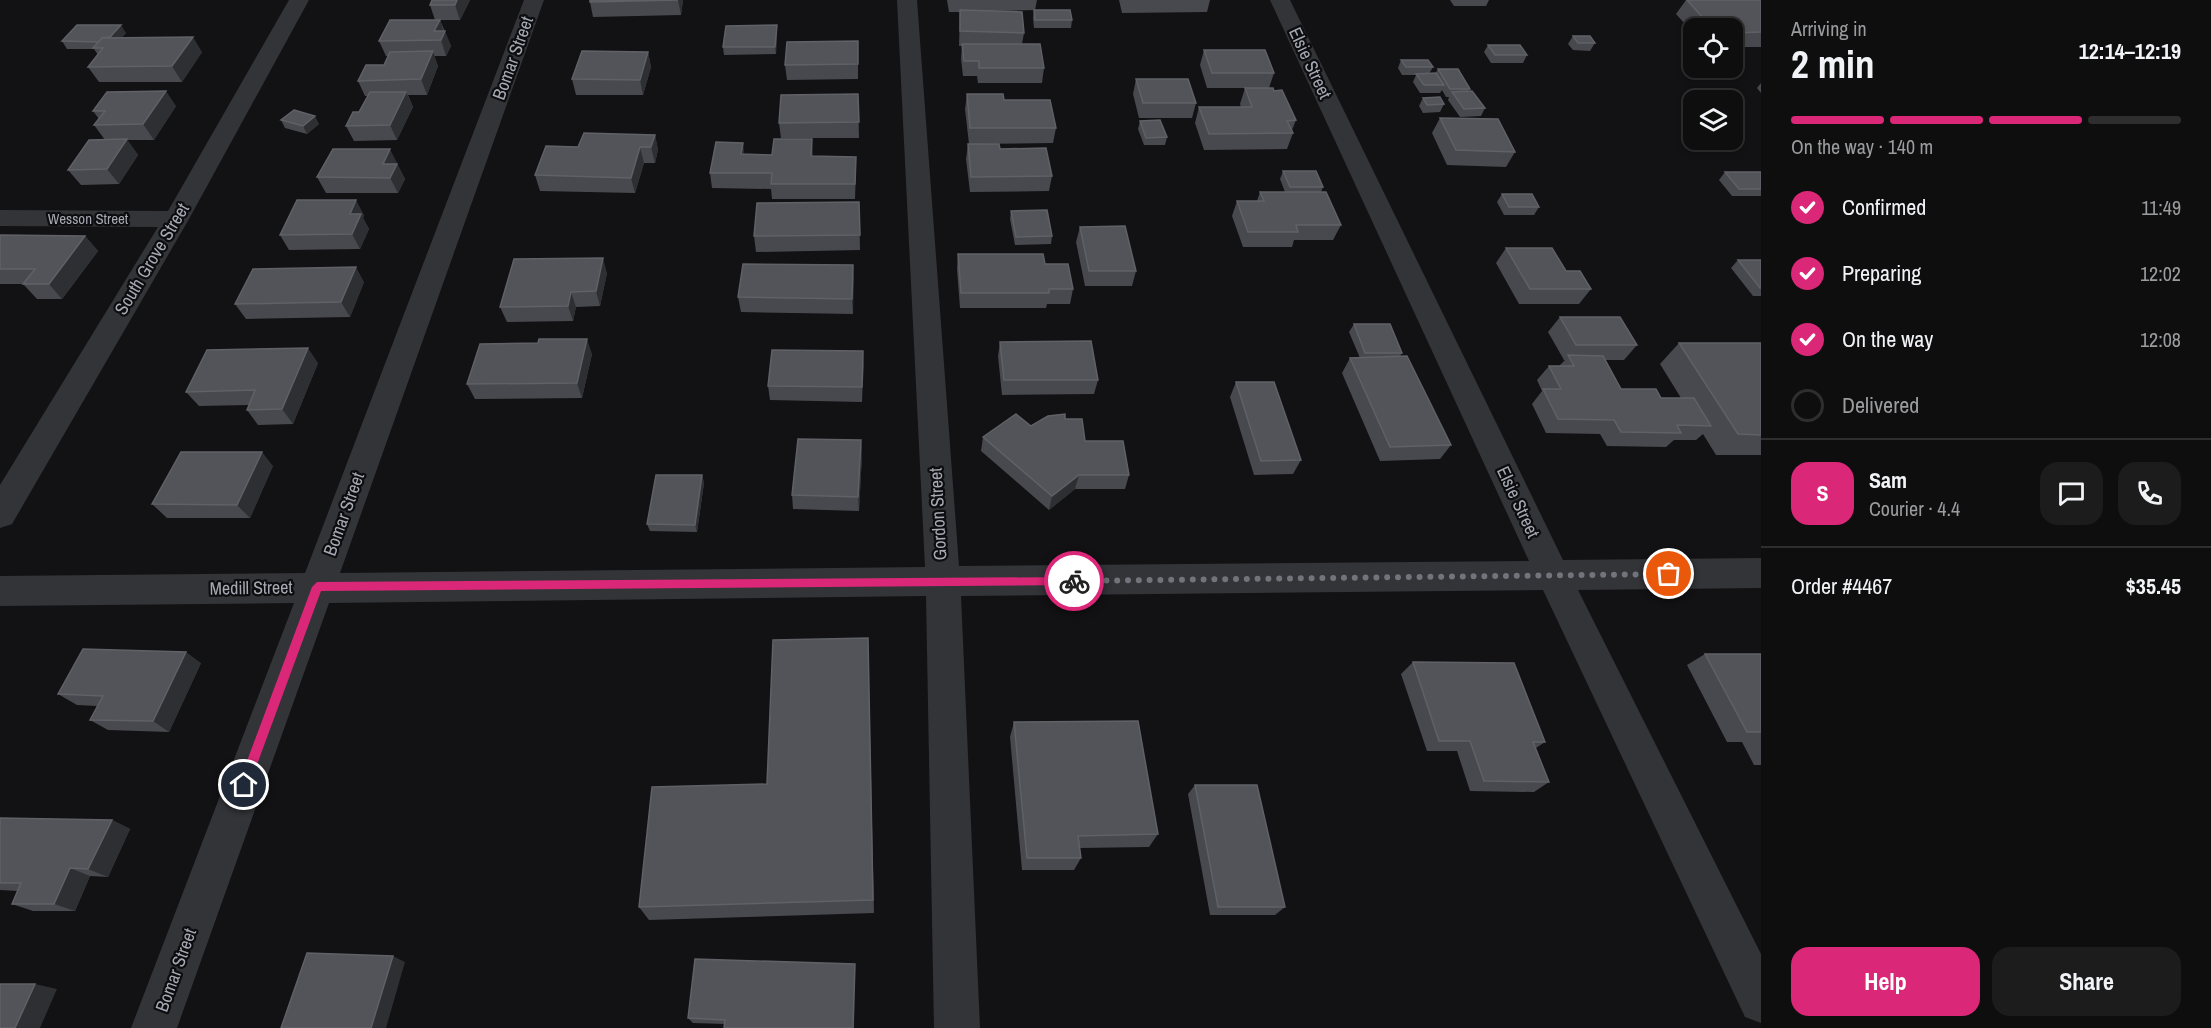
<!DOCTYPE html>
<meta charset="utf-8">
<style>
:root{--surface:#0e0e0f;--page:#1c1c1d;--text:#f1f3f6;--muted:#9b9c9e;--line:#2e2e2f;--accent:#db2777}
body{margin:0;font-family:"Archivo Narrow",sans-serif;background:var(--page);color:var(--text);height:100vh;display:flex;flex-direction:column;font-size:22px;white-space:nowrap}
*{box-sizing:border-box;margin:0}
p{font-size:20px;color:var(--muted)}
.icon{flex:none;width:33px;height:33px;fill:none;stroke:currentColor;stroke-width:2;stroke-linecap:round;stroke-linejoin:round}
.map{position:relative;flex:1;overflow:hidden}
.sheet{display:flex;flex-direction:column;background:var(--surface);width:450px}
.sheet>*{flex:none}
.buttons{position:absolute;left:1683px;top:18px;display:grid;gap:12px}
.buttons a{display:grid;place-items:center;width:60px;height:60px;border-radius:12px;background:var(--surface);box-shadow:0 3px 9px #0003,0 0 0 2px var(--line);font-size:30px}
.pin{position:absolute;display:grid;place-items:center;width:51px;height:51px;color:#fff;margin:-26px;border:3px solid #fff;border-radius:50%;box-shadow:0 2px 6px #0007}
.courier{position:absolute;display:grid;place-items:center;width:60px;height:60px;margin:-30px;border:4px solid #db2777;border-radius:50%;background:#fff;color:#222;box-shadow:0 2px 8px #0007}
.headline em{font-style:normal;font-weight:700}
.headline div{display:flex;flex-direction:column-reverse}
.headline{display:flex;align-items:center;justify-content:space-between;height:102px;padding:0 30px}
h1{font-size:39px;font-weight:700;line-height:45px}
.bar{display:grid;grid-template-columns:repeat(4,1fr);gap:9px 6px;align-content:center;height:72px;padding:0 30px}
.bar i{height:8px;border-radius:4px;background:var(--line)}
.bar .on{background:var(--accent)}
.bar p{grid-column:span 4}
.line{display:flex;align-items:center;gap:15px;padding:0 30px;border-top:2px solid var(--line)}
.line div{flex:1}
.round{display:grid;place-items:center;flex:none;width:63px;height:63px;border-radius:18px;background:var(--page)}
ol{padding:0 30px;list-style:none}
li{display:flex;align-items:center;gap:18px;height:66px}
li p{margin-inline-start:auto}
li .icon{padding:6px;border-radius:50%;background:var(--accent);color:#fff;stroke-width:4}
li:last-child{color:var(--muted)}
li i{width:33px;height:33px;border:3px solid var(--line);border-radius:50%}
.primary-button{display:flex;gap:12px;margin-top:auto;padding:12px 30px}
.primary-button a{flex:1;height:69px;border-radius:18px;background:var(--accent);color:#fff;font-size:24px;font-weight:700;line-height:69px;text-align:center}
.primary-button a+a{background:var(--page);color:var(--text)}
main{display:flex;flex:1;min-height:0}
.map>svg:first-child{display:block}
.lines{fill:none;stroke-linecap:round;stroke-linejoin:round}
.minor{fill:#333438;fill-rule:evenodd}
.wall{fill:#48494e}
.shaded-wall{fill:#2e2f32}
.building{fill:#525459;stroke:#5f6167;stroke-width:1.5}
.route{fill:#db2777}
.done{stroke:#72747b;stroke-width:6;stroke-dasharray:0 10.8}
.labels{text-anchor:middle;stroke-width:4.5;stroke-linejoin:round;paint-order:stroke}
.far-street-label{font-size:15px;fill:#a5a9b3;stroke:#0d0d0f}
.street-label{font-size:18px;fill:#a5a9b3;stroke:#0d0d0f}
</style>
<main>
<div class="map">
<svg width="1761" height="1028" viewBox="0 0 1761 1028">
<rect width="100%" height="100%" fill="#121214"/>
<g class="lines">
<path class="minor" d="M289,0H309L189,219L12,524L0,528V485L158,227L0,226V210L168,211Z
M524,0H544L340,573L925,567L897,0H917L959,566L1529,561L1270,0H1290L1563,560L1761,558V588L1578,590L1761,954V1023L1745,1017L1543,590L961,596L980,1028H934L926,596L329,603L177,1028H131L294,603L0,606V576L305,573Z"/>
</g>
<path class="wall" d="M432,0H470L460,20H435L430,5Z
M590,0H683L681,15L593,17L590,2Z
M947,0H1037L1035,10L991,11L1024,33L1022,44L1044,68L1042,83H978L977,76H963L961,59L962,46H959L960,12H949Z
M1119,0H1210L1207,12L1122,13Z
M1450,0H1489L1486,6H1454Z
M1686,0H1761V47H1732V28H1694V34L1676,14Z
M1034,10L1072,20L1071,28H1034L1033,18Z
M440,20L451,46L446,56H434L438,66L427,95H408L413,107L397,140L354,141L346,126L359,112L368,96H365L358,81L384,65L389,56H386L379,41Z
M777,25V33L776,54L724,55L723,47Z
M126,33L122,37L202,52L182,82H99L88,67L98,55L94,49H67L62,41Z
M1573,36L1595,43L1590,51L1573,50L1568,44Z
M858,41V79L787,80L785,65Z
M1488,45L1527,55L1523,63H1491L1484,52Z
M1204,50L1274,73L1269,88L1274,91L1296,120L1292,130L1293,133L1287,149L1204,150L1195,123L1199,107H1241L1240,104L1245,88H1259H1207L1200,65Z
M648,52L651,67L643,95H576L572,79Z
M1401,60L1433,67L1429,74H1435L1438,69L1470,89L1468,91L1485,108L1481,116L1460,117L1448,100L1449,97H1446L1442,90L1440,93H1420L1413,82L1416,75H1402L1398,68Z
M1136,79L1196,103L1192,118H1139L1133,94Z
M1761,83V93L1757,88Z
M858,94L859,138H781L779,123Z
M967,94L1004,100L1056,128L1053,143L969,144L965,109Z
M1423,98L1444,104L1440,112L1423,113L1419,106Z
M176,106L154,140H127L138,155L119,184L81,185L68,170L105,140L94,125L99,119L93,111Z
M1440,118L1515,152L1506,167L1447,165L1432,133Z
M281,120L319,124L307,134L285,128Z
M1140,121L1167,137L1165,145H1144L1138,129Z
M655,135L658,150L655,163H644L635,193L540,191L535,175L578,147Z
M968,144L1052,176L1049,191L970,192L966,159Z
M745,154L856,157L855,199H772L771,189L712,188L710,173Z
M397,164L405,179L398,193H326L317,177Z
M1283,171L1323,187L1321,192L1341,225L1333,240H1294L1292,247H1243L1232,216L1237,201H1257L1260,192H1285L1280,179Z
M1725,172H1761V196H1732L1719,180Z
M1502,194L1539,207L1534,215H1504L1497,202Z
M859,202L860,250L756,252L754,236Z
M1011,211L1052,236L1051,244L1015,245L1010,219Z
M364,215L363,218L369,229L360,249L289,250L280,235Z
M1080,227L1136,271L1132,286H1085L1076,242Z
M0,235L85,236L98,251L62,299H37L23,284H0Z
M1506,248L1566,271L1591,289L1579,304H1519L1496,263Z
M958,254L1045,264L1073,289L1070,304H1047L1046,308H960L957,269Z
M1738,260H1761V296H1753L1731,268Z
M853,265V314L741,312L738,297Z
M607,273L600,306L576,307L573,321L507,322L500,307Z
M364,282L350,317L246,319L235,304Z
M1560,317L1637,345L1624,360H1605L1621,389L1661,398H1681L1660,364L1679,343H1761V455H1716L1703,434L1696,440H1674L1666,447L1607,446L1600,434L1546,433L1532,404L1542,391L1537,380L1549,366H1559L1565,360H1564L1548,332Z
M1354,324L1402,353L1400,356L1451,445L1440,459L1380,461L1342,373L1350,358H1360L1349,332Z
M1000,342L1098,380L1094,394L1002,395L998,356Z
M863,351L862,402L770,400L768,386Z
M592,354L582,398L475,399L467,384Z
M318,363L293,424L258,425L247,410L249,405L199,406L186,392Z
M1236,382L1301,460L1293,474L1254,475L1230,397Z
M1065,419L1085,441L1129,475L1125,489H1075L1049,510L981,451L983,437L1031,426Z
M861,440L862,455L859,511L793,509L792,495Z
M273,466L250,518H167L152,504Z
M702,475L704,483L697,532L650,531L647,524Z
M868,638L874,913L649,920L639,907L767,784Z
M1705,654H1761V765H1754L1742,742H1727L1687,665Z
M1413,662L1545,742L1536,748L1549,782L1534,792L1470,791L1457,751H1427L1401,674Z
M201,663L169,732L108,730L90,720L97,706L77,705L58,694Z
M1014,722L1158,834L1149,847L1079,848L1081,858L1074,870H1022L1010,737Z
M1195,785L1285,907L1275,915H1210L1188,794Z
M0,818L112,820L130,829L108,877L90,876L75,911H33L12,904L18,891L0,890Z
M855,964V970L725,1024L693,1023L688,1018Z"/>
<path class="shaded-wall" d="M457,0H470L460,20L455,5Z
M678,0H683L681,15Z
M440,20L444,33L445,31L451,46L446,56L441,40L434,31Z
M121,25L126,33L112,49L107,42Z
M777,25V33L776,54L775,47Z
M193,37L202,52L182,82L172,66Z
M433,51L438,66L427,95L421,79Z
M648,52L651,67L643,95L640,80Z
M166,91L176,106L154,140L143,124Z
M406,92L413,107L397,140L390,125Z
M315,116L319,124L307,134L303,126Z
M655,135L658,150L655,163L651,147Z
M127,139L138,155L119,184L107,169Z
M812,139L813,154L812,172L811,156Z
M743,143L745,158L741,154Z
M640,147L644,163L635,193L631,178Z
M390,149L405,179L398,193L383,164Z
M856,157V172L855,199V184Z
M356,200L364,215L363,218L369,229L360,249L352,234L350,214Z
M85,236L98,251L62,299L49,284Z
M603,258L607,273L600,306L596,291Z
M853,265L854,280L853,314L852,299Z
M356,267L364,282L350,317L341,302Z
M571,292L576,307L573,321L568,306Z
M587,339L592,354L582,398L577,383Z
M308,348L318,363L293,424L282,409Z
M863,351L864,366L862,402V387Z
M861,440L862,455L859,511L858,497Z
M262,452L273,466L250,518L237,505Z
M702,475L704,483L697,532L695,525Z
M1079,475L1075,489L1049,510L1052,496Z
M186,652L201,663L169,732L153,721Z
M112,820L130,829L108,877L88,869Z
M70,868L90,876L75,911L54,904Z
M393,956L405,962L386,1028H371Z
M855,964V970L854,1028H853Z
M35,984L57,989L40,1028H15Z"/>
<path class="building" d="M432,0H457L455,5H430Z
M590,0H678L590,2Z
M1687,0H1761V32L1732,33V28H1712Z
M960,10L1022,12L1024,33L960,31Z
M1034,10H1070L1072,20H1035Z
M390,20H440L434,31H445L441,40L379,41Z
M77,25H121L110,37L102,38L99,42L62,41Z
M777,25L775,47H723L726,26Z
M1573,36H1590L1595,43H1578Z
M193,37L172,66L88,67L103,48H93L102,38Z
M858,41V64L785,65L787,42Z
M962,44H1040L1044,68H979V61H964Z
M1488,45H1520L1527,55H1495Z
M1204,50H1265L1274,73H1212Z
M433,51L421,79L358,81L366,65H384L390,52Z
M582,51L648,52L640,80L572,79Z
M1401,60H1428L1433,67H1406Z
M1438,69H1458L1470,89H1450Z
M1436,73L1444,85H1424L1416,74Z
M1136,79H1188L1196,103H1143Z
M1245,88H1273L1274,91L1282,90L1296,120L1287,121L1293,133L1209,134L1199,107H1252Z
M166,91L143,124L94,125L105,111H93L107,92Z
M1472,91L1485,108L1464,109L1452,92Z
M370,92H406L390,125L346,126L353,112H359Z
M858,94L859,122L779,123L781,95Z
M967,94H1003L1004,100H1050L1056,128H970Z
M1440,97L1444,104L1427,105L1423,98Z
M294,110L315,116L303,126L281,120Z
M1440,118L1498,119L1515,152L1456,150Z
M1160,120L1167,137L1146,138L1140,121Z
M584,133L655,135L651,147H640L631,178L535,175L546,146L578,147Z
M127,139L107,169L68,170L89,140Z
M774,139H812L811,156L856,157L855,184H771L772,173H710L716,142L743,143L741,154L772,155Z
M968,144H999L1000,149L1046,148L1052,176L971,177Z
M333,149H390L383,164H397L390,178L317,177Z
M1283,171H1316L1323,187H1290Z
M1725,172H1761V189H1739Z
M1260,192H1326L1341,225H1296L1298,232H1248L1237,201H1264Z
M1502,194H1532L1539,207H1509Z
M297,200H356L350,214H361L352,234L280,235Z
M859,202L860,235L754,236L757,203Z
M1047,210L1052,236L1016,237L1011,211Z
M1125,226L1136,271H1089L1080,227Z
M0,235L85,236L49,284H23L35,269H0Z
M1506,248H1552L1566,271H1580L1591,289H1530Z
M958,254H1043L1045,264H1068L1073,289H1049V293H961Z
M603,258L596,291L571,292L568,306L500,307L514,259Z
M1738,260H1761V288H1760Z
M743,264L853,265L852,299L738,297Z
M356,267L341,302L235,304L253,269Z
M1560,317H1620L1637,345H1576Z
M1354,324H1390L1402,353H1365Z
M539,339H587L577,383L467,384L480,344L538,343Z
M1091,341L1098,380H1004L1000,342Z
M1679,343H1761V435L1738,434Z
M308,348L282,409L247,410L255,390L186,392L207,350Z
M772,350L863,351L862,387L768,386Z
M1568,355L1603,356L1621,389H1656L1661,398H1694L1711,426L1677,425L1681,433L1621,432L1614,420L1558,419L1543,389H1561L1549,366H1574Z
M1407,356L1451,445L1390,447L1350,358Z
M1236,382H1274L1301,460L1261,461Z
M1016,414L1031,426L1048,416L1065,414V419H1082L1085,441H1123L1129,475H1079L1052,496L983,437Z
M798,439L861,440L858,497L792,495Z
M181,452H262L237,505L152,504Z
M656,475H702L695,525L647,524Z
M868,638L873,900L639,907L652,787L767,784L773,640Z
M83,649L186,652L153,721L90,720L103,696L58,694Z
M1705,654H1761V732H1747Z
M1413,662L1514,663L1545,742H1533L1549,782L1484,781L1470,741H1439Z
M1138,721L1158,834L1078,836L1081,858H1027L1014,722Z
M1195,785H1257L1285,907H1218Z
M0,818L112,820L88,869L70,868L54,904H12L21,883H0Z
M307,953L393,956L371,1028H281Z
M695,959L855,964L853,1028H724L725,1020L688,1018Z
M0,984H35L15,1028H0Z"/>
<path class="route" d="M1074,577L1080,581L1074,585L321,591L248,789L244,791L238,785L312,587L317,582Z"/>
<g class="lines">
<path class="done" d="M1074,581L1669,574"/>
</g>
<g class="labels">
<g class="far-street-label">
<text x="88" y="224">Wesson Street</text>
</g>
<g class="street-label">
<text transform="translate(513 58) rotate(-70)" y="6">Bomar Street</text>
<text transform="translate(1310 63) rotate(65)" y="6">Elsie Street</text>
<text transform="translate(152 259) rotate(-59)" y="6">South Grove Street</text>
<text transform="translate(1518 502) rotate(65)" y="6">Elsie Street</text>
<text transform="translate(344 514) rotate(-70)" y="6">Bomar Street</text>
<text transform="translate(938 514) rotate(-93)" y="6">Gordon Street</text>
<text transform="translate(251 588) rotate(-1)" y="6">Medill Street</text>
<text transform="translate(176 970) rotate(-70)" y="6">Bomar Street</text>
</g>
</g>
</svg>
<div class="buttons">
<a><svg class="icon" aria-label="locate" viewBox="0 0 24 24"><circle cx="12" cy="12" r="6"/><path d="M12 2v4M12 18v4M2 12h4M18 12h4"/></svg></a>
<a><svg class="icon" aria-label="layers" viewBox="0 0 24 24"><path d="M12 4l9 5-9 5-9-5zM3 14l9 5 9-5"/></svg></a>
</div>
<div class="pin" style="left:1669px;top:574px;background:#ea580c"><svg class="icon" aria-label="bag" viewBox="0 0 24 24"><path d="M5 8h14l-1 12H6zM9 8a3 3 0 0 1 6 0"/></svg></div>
<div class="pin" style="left:244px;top:785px;background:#1f2937"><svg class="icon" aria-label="home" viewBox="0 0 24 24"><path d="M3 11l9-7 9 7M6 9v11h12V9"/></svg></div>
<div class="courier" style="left:1074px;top:581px"><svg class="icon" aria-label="bike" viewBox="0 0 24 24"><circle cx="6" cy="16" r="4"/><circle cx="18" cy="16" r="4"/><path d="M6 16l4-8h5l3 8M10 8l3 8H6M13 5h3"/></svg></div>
</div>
<section class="sheet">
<div class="headline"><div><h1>2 min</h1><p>Arriving in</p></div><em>12:14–12:19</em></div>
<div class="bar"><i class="on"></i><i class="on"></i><i class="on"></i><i></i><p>On the way · 140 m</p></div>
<ol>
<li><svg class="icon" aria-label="check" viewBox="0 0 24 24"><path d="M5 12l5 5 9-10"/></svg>Confirmed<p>11:49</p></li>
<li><svg class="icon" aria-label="check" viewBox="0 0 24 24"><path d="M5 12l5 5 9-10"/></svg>Preparing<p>12:02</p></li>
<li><svg class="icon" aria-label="check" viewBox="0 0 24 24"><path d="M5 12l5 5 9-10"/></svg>On the way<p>12:08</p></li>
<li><i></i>Delivered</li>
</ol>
<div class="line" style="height:108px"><b class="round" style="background:var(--accent);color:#fff">S</b><div><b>Sam</b><p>Courier · 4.4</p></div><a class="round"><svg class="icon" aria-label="chat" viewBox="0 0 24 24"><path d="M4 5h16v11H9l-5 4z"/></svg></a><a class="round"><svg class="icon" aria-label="phone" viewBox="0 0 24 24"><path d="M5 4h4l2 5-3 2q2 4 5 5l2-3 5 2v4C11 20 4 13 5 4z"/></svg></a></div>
<div class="line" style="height:78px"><div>Order #4467</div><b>$35.45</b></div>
<div class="primary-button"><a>Help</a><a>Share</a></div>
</section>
</main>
